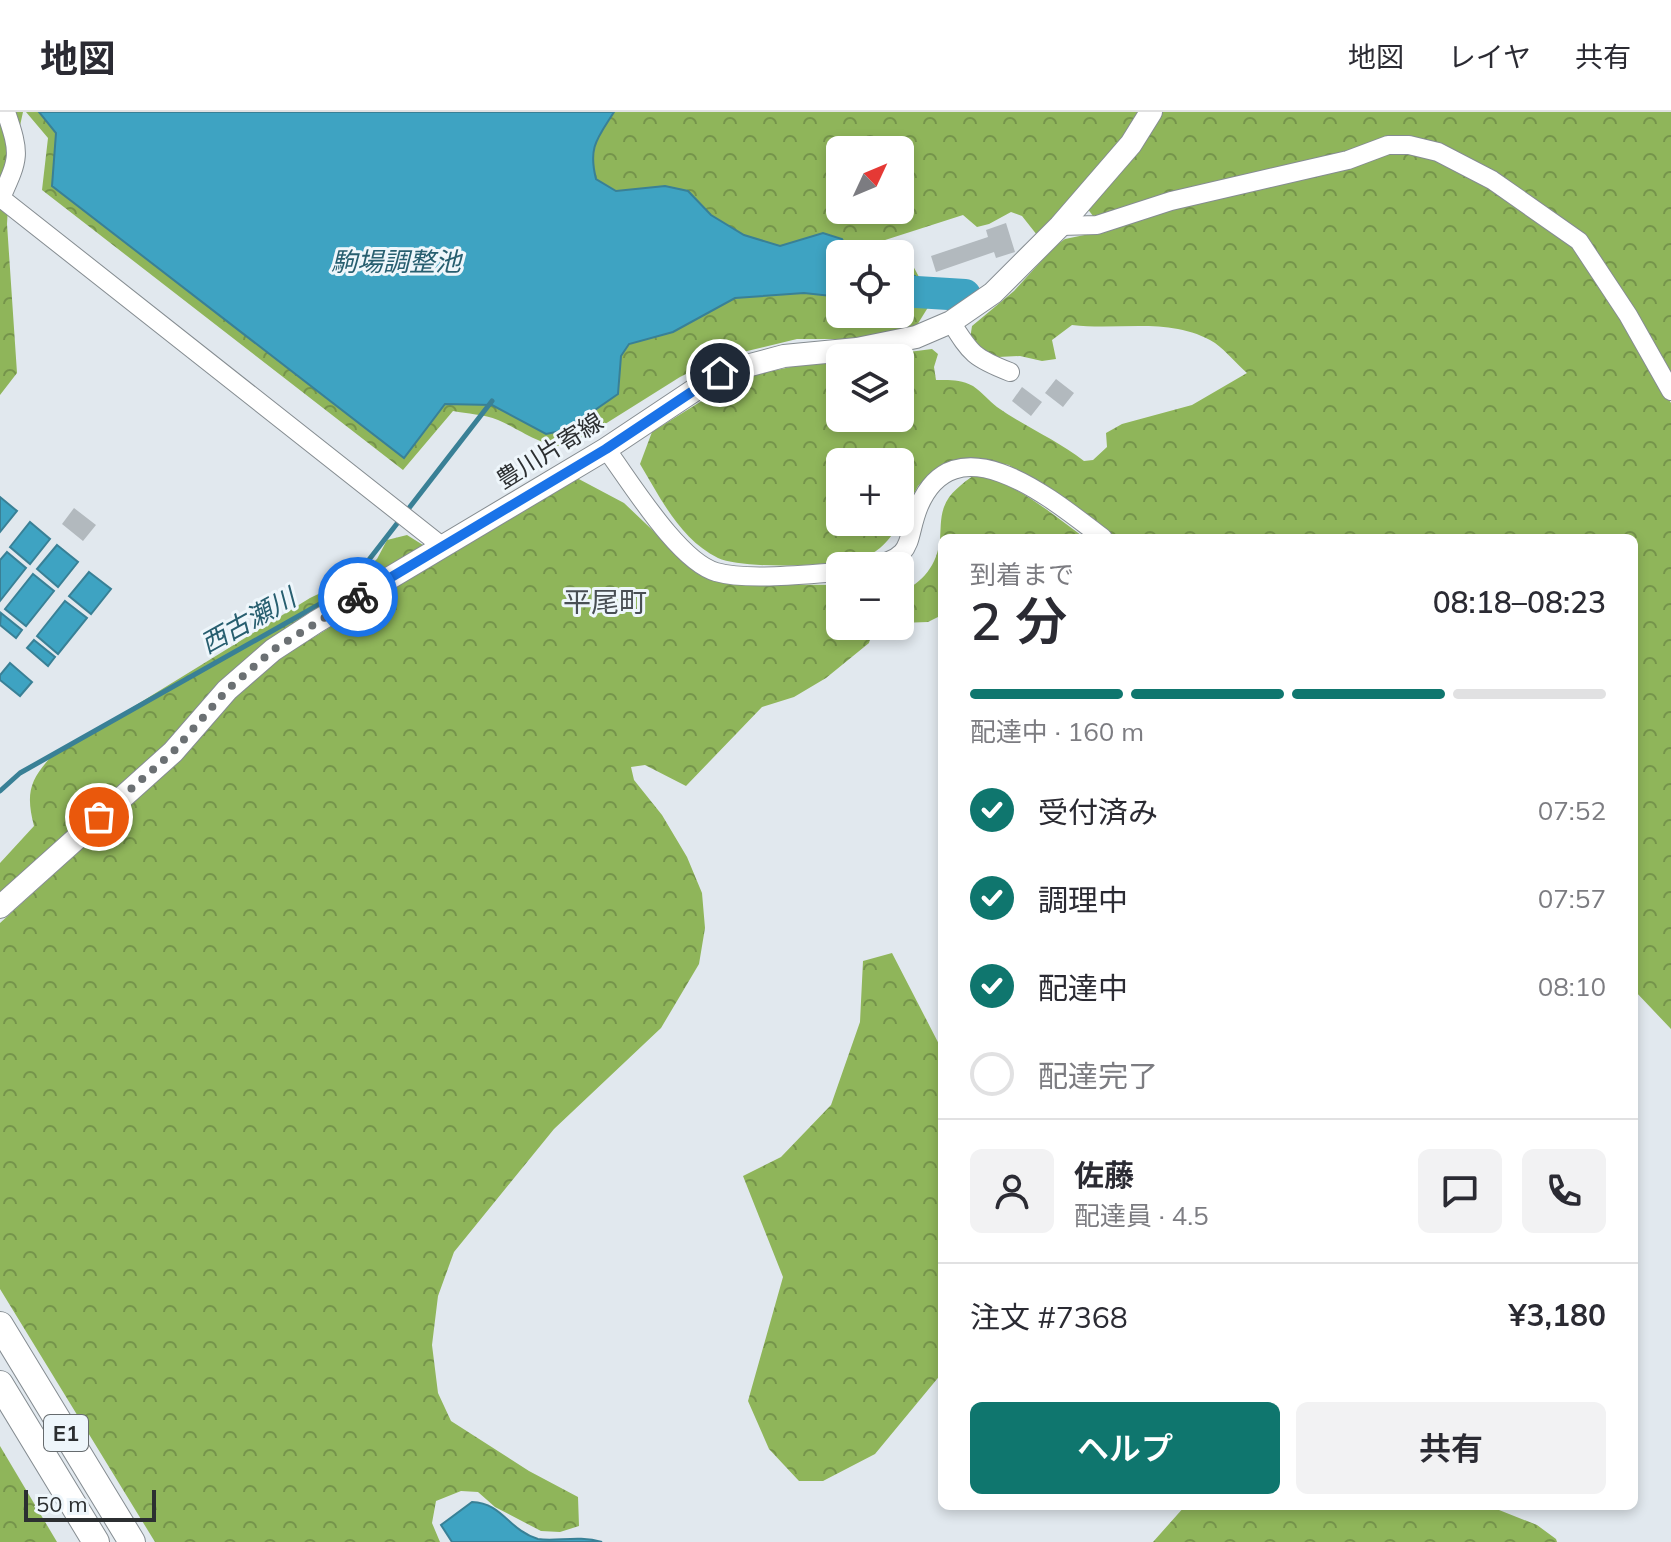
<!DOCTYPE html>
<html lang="ja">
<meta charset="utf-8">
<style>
:root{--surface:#fff;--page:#f2f2f3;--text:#2b2b33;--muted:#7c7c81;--line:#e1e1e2;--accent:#0f766e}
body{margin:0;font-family:Mulish,"Noto Sans JP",sans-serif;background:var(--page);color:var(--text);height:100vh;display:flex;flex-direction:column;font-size:30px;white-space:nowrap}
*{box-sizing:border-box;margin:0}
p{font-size:26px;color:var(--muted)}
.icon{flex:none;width:44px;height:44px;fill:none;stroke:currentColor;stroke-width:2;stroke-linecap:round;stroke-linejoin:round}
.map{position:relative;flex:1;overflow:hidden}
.sheet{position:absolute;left:938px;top:422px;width:700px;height:976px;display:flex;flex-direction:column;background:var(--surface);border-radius:12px;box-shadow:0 4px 12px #0003}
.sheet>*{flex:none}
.needle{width:52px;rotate:46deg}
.fabs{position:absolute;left:826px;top:24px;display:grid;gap:16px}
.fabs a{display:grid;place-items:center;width:88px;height:88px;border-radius:12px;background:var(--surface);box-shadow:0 4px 12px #0003;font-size:40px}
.scale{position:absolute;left:24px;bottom:20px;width:132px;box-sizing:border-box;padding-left:8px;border:4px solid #2c2f31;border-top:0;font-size:22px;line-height:28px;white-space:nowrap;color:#2c2f31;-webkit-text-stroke:6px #eef6fb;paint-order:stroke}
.pin{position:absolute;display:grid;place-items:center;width:68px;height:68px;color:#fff;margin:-34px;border:4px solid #fff;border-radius:50%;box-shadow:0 2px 8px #0007}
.courier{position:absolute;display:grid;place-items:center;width:80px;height:80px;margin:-40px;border:6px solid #1a73e8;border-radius:50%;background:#fff;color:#222;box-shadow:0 2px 10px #0007}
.head em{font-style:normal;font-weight:600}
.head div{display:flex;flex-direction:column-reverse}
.head{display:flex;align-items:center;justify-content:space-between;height:136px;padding:0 32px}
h1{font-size:52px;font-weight:600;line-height:60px}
.bar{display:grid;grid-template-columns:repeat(4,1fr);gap:12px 8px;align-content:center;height:96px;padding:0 32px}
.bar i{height:10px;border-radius:6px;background:var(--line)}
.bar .on{background:var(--accent)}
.bar p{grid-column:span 4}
.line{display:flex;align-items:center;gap:20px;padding:0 32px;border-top:2px solid var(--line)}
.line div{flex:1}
.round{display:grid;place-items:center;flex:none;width:84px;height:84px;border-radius:12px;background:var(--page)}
ol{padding:0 32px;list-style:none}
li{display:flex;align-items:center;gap:24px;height:88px}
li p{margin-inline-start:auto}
li .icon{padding:8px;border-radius:50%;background:var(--accent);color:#fff;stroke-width:4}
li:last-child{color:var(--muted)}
li i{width:44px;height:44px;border:4px solid var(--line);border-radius:50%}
.button{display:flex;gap:16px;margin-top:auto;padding:16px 32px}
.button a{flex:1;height:92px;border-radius:12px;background:var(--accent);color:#fff;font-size:32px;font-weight:600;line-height:92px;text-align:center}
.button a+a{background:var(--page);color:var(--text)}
header{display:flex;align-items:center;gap:48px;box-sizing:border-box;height:112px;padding:0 40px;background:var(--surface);border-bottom:2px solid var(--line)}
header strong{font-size:38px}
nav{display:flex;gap:44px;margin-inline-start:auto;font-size:28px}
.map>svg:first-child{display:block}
.forest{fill:url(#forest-crowns);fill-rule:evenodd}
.water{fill:#3ea3c2;stroke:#398096;stroke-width:2}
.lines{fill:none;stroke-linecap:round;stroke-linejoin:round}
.stream{stroke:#398096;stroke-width:5}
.river{stroke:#3ea3c2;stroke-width:32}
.building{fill:#b2b9be}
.minor-casing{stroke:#858c91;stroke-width:20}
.major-casing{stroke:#858c91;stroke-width:24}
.highway-casing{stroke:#858c91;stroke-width:28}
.minor{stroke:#fff;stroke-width:18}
.major{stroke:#fff;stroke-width:22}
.highway{stroke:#fff;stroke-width:26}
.done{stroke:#6b7073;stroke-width:8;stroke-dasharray:0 14.4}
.route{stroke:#1a73e8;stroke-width:10}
.labels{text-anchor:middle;stroke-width:6;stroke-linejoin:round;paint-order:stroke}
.shield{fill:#eef6fb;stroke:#666b6e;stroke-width:2}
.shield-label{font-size:22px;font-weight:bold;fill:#2c2f31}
.street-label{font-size:24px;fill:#2c2f31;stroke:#eef6fb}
.water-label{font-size:26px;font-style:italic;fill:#275e6f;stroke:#eef6fb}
.quarter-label{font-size:28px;fill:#484e53;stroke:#eef6fb}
</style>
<header>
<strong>地図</strong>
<nav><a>地図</a><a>レイヤ</a><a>共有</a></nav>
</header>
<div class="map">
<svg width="1671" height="1430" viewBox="0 0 1671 1430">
<defs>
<pattern id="forest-crowns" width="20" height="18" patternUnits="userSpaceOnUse" patternTransform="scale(2)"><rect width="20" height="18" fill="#8fb55a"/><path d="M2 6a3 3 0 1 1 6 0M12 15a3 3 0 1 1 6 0" fill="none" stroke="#75944b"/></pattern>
</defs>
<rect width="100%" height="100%" fill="#e1e8ee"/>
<path class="forest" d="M0,0H23L10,59L7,112L17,261L0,283Z
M26,0H39L56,21L445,292L492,293L546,322L618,282L621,244L629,232L673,220L735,186L804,181L840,185V202L905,201L904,159H900V149L912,152L932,189L912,221L855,227H797L718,246L680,265L570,334C542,336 522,318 498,308C484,302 467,302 453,299L403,358L42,78L48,26Z
M614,0H1140L1130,18L1037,123L1022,104L1011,100L989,112L977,115L963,103L882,129L883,142H850L842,127L780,134L744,123L711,103L688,79L665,74L616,79L596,67C588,34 597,27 614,0ZM840,38H900V98H840Z
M1159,0H1671V265L1605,151L1585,125L1448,37L1346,41L1093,104L1087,96Z
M1394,39L1415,40L1465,58L1577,135L1671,291V917L1634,878V426H1110L1009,353L986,349L929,363L918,374L900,409V350H840V410H900C893,423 884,435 871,442C846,455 744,458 718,446C680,427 661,387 640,352L652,320L716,280L758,262L804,252L840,248V306H900V246H862L932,237L938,242L934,255L936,268C949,268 960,267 973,274C982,280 989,289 997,295C1025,315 1057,328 1084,349L1093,348L1107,335L1106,321L1122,312L1192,293L1247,261C1237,252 1226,239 1215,231C1171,204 1120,219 1072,213L1052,228L1056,247L1042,249L1020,244L998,245L977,234L970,227L972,214L1014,179L1055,134L1065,127L1104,119L1121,109Z
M974,363C1017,370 1050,401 1085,426H942V503L928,510L900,511V481C923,470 937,454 940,427C941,417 940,406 944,395C949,381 962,372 974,363Z
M575,365L624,391L685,449L736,472L840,473V514H874L869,531L826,566L794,585L762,595L686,674L645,653L631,655L634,668L662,703L687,745L702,781L705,816L699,852L661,916L554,1017L454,1140L438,1184L432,1233L438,1281L451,1309L529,1359L578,1385L579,1414L560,1420L541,1419L495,1395L478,1380L461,1379L436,1389L432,1411L440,1430H155L0,1177V811L158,668L232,584L280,546Z
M407,423L423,433L265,531L239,553L159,638L0,781V751L34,714C26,683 29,669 50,646L310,486L360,462L377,447L387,428Z
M892,841L942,938V1261L875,1342L823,1369H799L769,1337L748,1289L783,1165L743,1064L781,1045L831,993L860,910L863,849Z
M0,1334L57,1430H0Z
M1185,1394H1489L1537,1413L1556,1427L1557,1430H1153Z"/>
<path class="water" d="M39,0H614C597,27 588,35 596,67L616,79L665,74L688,79L711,103L744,123L780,134L823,121L842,127L850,142H840V185L804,181L735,186L673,220L629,232L621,244L618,282L566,318L546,322L492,293L445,292L404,346L52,74L56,21Z
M900,159L915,164L920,178L917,191L905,202L900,200Z
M937,170L967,176L964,189L932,186L927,177Z
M0,385L17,399L0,420Z
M30,410L50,427L30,452L10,435Z
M57,433L78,450L58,475L37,457Z
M7,440L26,456L0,489V448Z
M89,460L111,477L91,502L69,484Z
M33,462L54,479L26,514L5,497Z
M65,489L87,506L58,542L37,524Z
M1,501L22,518L16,526L0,513Z
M34,528L55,545L48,554L27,536Z
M10,551L32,570L20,584L0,568V563Z
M472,1390C503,1391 508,1418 538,1427C556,1430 578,1423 602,1430H452L441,1413Z"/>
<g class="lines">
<path class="stream" d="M0,679L20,661L334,484L361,458L492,289"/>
<path class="river" d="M900,179L965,183"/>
</g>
<path class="building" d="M1006,111L1015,140L996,146L994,140L936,160L931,144L988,125L986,118Z
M1056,267L1074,281L1063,295L1045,281Z
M1022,275L1042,290L1031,304L1012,289Z
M74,396L96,413L83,429L62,412Z"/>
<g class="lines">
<g class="minor-casing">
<path id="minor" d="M1,86L443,435
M0,88C19,46 21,44 6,0
M1060,114L1097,113L1171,89L1348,48L1388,33H1409L1438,40L1492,68L1579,129L1628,203L1671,279
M951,210C971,242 974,246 1010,260
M606,337C630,369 678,449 716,460C747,469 806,462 840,460
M870,454C917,445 905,428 919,394C957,305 1058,392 1103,426"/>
</g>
<g class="major-casing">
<path id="major" d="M0,795L173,640L227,578L273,538L316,510L606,337L720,261L784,244L857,237L916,225L951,210L993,181L1060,114L1131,32L1151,0"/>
</g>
<g class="highway-casing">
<path id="highway" d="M0,1213L132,1430
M0,1272L96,1430"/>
</g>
<use href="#minor" class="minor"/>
<use href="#major" class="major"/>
<use href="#highway" class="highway"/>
</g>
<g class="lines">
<path class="done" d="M99,705L173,640L227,578L273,538L358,485"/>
<path class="route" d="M358,485L606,337L720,261"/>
</g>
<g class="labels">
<rect class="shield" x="44" y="1303" width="44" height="36" rx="6"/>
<g class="shield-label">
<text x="66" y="1329">E1</text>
</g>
<g class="street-label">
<text transform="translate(550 339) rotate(-32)" y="8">豊川片寄線</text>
</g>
<g class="water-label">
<text x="396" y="159">駒場調整池</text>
<text transform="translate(248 509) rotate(-29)" y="9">西古瀬川</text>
</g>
<g class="quarter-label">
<text x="605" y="500">平尾町</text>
</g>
</g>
</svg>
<div class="fabs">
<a><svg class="needle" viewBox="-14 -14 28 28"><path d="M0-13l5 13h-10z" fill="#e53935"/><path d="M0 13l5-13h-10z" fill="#7c7c81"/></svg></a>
<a><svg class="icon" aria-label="locate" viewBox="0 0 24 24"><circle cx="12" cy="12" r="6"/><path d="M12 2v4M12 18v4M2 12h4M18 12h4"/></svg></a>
<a><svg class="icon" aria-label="layers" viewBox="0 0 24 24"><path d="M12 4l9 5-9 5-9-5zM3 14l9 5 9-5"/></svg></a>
<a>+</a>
<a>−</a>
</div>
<div class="scale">50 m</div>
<div class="pin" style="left:99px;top:705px;background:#ea580c"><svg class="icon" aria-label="bag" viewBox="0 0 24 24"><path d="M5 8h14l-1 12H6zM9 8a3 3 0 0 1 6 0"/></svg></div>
<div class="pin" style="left:720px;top:261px;background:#1f2937"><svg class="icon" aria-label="home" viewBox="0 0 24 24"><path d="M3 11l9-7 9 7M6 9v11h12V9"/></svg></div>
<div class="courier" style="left:358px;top:485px"><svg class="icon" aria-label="bike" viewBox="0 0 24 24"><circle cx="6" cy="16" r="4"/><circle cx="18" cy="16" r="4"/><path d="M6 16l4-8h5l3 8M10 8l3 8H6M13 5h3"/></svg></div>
<section class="sheet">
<div class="head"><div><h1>2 分</h1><p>到着まで</p></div><em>08:18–08:23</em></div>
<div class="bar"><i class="on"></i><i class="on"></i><i class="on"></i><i></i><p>配達中 · 160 m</p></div>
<ol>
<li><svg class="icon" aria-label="check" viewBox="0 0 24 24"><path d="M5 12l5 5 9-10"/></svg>受付済み<p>07:52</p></li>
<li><svg class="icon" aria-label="check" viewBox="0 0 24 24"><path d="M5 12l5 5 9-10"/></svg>調理中<p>07:57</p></li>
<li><svg class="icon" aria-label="check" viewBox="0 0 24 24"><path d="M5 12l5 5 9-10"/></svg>配達中<p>08:10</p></li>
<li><i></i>配達完了</li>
</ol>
<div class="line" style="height:144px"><a class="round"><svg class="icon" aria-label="person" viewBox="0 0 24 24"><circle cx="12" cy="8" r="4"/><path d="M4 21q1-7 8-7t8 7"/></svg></a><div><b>佐藤</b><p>配達員 · 4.5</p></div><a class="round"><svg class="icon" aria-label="chat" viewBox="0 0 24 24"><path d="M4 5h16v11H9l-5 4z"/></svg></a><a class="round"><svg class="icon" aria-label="phone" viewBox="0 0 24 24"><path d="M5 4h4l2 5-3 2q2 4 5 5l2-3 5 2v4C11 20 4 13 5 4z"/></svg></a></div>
<div class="line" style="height:104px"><div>注文 #7368</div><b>¥3,180</b></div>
<div class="button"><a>ヘルプ</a><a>共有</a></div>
</section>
</div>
